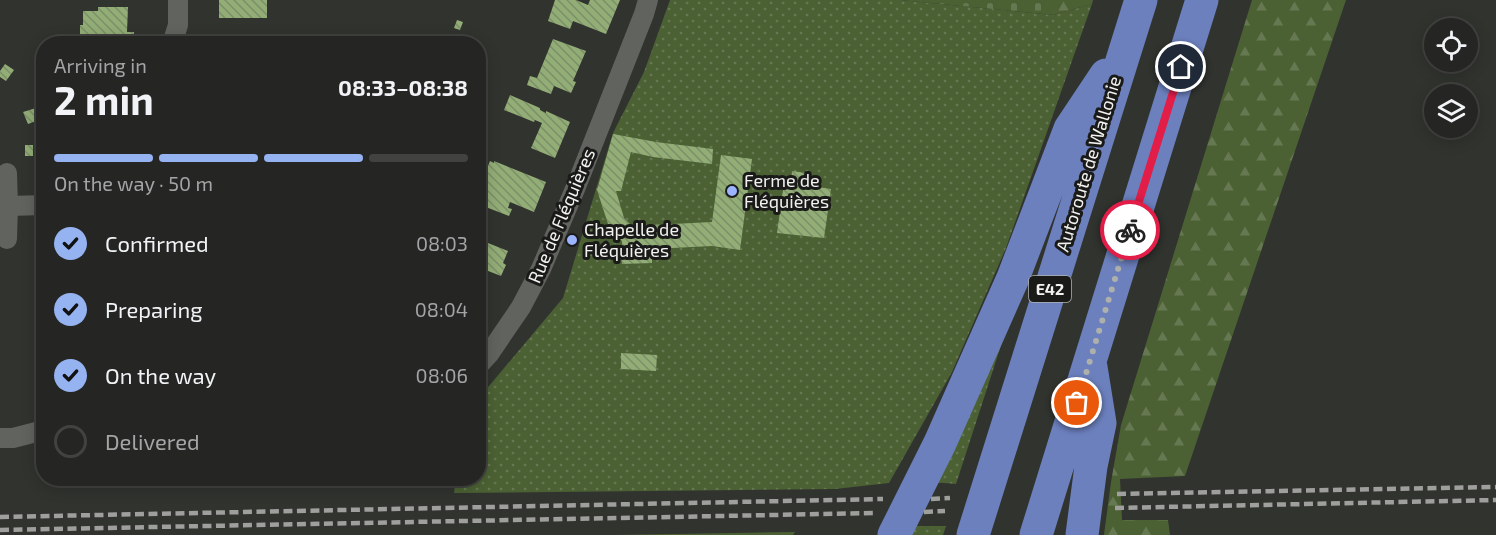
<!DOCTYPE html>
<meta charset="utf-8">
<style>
:root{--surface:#252623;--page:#2d2e2b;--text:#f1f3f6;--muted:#a3a5a6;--line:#424341;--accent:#95b2f1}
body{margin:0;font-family:"Exo 2",sans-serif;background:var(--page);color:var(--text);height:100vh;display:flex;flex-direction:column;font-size:22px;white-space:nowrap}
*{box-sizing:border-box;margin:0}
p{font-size:20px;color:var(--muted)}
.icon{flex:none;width:33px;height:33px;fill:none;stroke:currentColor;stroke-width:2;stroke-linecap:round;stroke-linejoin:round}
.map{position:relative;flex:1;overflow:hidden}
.sheet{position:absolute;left:36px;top:36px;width:450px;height:450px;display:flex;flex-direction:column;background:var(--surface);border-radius:24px;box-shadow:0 3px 15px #0003,0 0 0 2px var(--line)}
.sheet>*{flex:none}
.fabs{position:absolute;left:1424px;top:18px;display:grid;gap:12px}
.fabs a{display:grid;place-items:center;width:54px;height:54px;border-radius:50%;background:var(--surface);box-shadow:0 3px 15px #0003,0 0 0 2px var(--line);font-size:30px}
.pin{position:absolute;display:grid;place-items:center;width:51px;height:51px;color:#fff;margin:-26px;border:3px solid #fff;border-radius:50%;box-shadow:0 2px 6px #0007}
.courier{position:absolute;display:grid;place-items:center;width:60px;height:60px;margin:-30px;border:4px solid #e11d48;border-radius:50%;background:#fff;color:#222;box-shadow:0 2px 8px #0007}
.overview em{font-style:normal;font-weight:700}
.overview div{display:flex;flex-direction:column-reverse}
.overview{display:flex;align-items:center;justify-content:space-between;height:102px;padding:0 18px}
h1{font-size:39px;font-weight:700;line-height:45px}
.bar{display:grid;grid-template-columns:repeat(4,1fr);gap:9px 6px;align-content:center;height:72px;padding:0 18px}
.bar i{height:8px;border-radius:4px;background:var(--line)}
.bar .selected{background:var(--accent)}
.bar p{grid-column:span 4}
ol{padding:0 18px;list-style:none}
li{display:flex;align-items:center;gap:18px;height:66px}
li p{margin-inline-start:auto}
li .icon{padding:6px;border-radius:50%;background:var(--accent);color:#111;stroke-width:4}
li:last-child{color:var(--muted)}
li i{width:33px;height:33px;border:3px solid var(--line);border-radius:50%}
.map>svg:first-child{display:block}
.green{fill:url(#green-dots)}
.forest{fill:url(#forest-firs)}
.cemetery{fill:url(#cemetery-stones)}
.building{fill:url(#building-back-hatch)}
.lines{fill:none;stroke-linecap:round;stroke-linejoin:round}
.street{stroke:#61635f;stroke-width:20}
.highway{stroke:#6c80be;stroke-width:33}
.rail{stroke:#9fa09d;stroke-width:4.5;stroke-dasharray:9 4.5;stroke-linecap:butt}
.done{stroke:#aeb0ac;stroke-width:6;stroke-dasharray:0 10.8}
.route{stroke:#e11d48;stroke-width:8}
.poi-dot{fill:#9cb4fd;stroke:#1a1a19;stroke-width:2}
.labels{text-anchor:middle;stroke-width:6;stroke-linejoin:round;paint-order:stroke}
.shield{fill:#1a1a19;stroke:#b1b2b0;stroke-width:1.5}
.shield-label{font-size:16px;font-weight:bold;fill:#f2f3f0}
.street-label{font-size:18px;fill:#f2f3f0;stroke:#1a1a19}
.poi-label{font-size:18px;fill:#f2f3f0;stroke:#1a1a19;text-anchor:start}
</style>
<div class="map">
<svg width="1496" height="535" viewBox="0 0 1496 535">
<defs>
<pattern id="green-dots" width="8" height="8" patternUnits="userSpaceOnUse" patternTransform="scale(1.5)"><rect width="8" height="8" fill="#4b6133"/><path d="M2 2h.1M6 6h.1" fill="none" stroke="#657851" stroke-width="1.8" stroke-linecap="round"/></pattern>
<pattern id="forest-firs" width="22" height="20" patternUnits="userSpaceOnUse" patternTransform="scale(1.5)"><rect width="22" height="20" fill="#4b6133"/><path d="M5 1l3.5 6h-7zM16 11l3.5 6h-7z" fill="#657851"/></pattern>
<pattern id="cemetery-stones" width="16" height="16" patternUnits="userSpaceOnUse" patternTransform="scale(1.5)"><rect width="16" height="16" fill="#4b6133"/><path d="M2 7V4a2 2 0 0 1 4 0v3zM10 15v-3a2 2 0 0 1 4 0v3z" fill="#657851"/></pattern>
<pattern id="building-back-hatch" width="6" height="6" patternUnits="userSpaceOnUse" patternTransform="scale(1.5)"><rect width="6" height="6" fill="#92ad76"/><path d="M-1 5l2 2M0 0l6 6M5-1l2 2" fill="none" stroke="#7c8f68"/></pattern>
</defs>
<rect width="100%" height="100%" fill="#31332f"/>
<path class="green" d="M670,0H900L1053,15L1092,4L1006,248L952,372L889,483L835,489L454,493L456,479L478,478L479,398L563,298L613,133L644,72Z
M1008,324L956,484L932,482Z
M911,526H946L943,535H905Z
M795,532L793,535H614Z"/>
<path class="forest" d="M1053,0H1093L1092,4L1053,15Z
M1252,0H1346L1185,476L1120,479L1122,520H1168L1170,535H1104L1111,482L1121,425Z"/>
<path class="cemetery" d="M900,0H1053V15Z"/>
<path class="building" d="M219,0H267V18H219Z
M555,0H576L588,5L590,0H620L606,34L573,21L570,29L548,21Z
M98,7H128L127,32H134V44H80V25H83V11H98Z
M457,20L463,22L460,30L454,28Z
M553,39L586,51L573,81L576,82L571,93L554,86L551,94L527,85L530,76L537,78Z
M5,64L14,70L6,81L0,77V71Z
M510,95L540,108V110L546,113V111L570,122L555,158L531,148L542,123L535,120L534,122L504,110Z
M36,108L39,120L28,124L23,112Z
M613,134L656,142L713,149L712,164L653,157L631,152L621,191H616L624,218L632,226L712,222L721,155L752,159L740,250L712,246L652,249V263L622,264V241L610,230L597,190Z
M25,145H33V156H25Z
M490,161L494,163V161L546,182L534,212L510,202L508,208L512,209L509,216L478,204V190Z
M792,171L806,173L804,185L831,189L824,238L777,233L784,183L791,184Z
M478,239L508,251L503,263L506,265L501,276L478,267Z
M37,255H44V284H37Z
M621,353L657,355L656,371L621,369Z"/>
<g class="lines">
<path class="street" d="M172,44L178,25V0
M7,173L8,206
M7,239L8,206L44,205
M478,366L489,354L521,307L541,269L575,189L644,14L648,0
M0,438H13L44,430"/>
<path class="highway" d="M894,535L940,443L1013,278L1070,129L1106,75
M973,535L1141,0
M1036,535L1202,0
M1082,535L1091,466L1100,423L1091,367"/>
<path class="rail" d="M1117,494L1496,487
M931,499L950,498
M1115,508L1496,500
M924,512L945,511
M0,517L883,499
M0,530L875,513"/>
</g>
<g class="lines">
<path class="done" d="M1077,403L1130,230"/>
<path class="route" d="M1130,230L1181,67"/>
</g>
<g class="poi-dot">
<circle cx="732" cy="191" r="6"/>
<circle cx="572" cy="240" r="6"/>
</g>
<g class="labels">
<rect class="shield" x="1029" y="276" width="42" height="26" rx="4.5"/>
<g class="shield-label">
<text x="1050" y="295">E42</text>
</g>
<g class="street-label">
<text transform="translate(1089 164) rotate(-73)" y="6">Autoroute de Wallonie</text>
<text transform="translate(562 216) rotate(-67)" y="6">Rue de Fléquières</text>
</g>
<g class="poi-label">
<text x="744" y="187">Ferme de<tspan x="744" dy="21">Fléquières</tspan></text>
<text x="584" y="236">Chapelle de<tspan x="584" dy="21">Fléquières</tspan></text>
</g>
</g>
</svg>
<div class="fabs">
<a><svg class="icon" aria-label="locate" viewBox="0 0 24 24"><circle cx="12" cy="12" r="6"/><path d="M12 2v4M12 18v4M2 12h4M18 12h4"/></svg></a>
<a><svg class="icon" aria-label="layers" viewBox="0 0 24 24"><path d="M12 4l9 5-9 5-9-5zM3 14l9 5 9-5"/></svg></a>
</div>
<div class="pin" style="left:1077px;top:403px;background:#ea580c"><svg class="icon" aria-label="bag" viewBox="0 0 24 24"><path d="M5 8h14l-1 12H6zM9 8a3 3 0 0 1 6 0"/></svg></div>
<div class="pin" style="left:1181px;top:67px;background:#1f2937"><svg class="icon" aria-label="home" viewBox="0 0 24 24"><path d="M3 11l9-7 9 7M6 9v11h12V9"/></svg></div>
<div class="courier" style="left:1130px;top:230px"><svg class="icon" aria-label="bike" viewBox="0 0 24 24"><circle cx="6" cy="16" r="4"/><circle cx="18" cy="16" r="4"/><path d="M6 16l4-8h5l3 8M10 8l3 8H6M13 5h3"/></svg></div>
<section class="sheet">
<div class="overview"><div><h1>2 min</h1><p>Arriving in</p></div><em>08:33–08:38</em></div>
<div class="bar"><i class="selected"></i><i class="selected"></i><i class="selected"></i><i></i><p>On the way · 50 m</p></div>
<ol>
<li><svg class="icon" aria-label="check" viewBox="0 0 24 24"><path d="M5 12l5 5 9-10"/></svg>Confirmed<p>08:03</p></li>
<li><svg class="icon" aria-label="check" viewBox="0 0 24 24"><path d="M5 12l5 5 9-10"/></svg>Preparing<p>08:04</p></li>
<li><svg class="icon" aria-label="check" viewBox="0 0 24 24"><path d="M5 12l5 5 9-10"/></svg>On the way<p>08:06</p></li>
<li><i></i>Delivered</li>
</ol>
</section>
</div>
